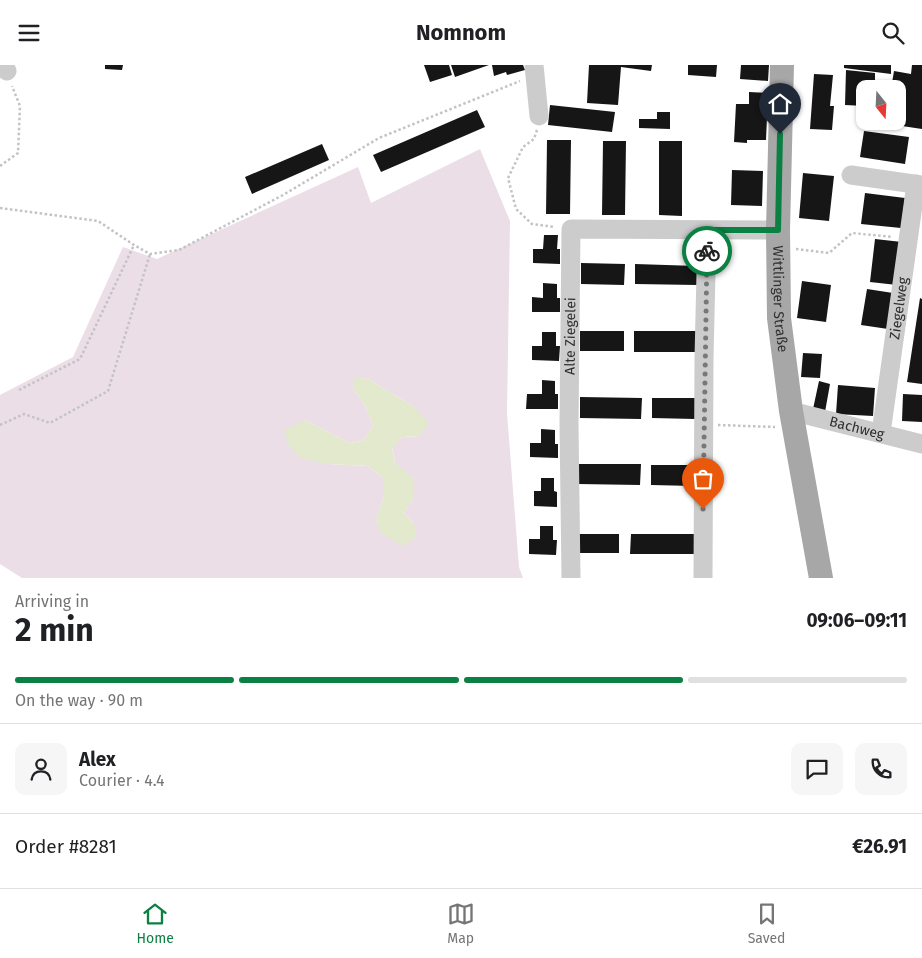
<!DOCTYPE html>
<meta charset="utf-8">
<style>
:root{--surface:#fff;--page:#f6f6f6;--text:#202124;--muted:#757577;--line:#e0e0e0;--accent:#0b8043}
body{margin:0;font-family:"Fira Sans",sans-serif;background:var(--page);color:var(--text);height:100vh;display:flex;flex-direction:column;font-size:19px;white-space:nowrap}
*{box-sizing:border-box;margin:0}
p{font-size:16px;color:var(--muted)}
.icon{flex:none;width:28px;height:28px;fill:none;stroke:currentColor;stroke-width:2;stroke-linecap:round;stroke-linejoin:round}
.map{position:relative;height:513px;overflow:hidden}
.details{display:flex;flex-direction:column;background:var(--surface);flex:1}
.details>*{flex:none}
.needle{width:32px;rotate:162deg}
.fabs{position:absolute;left:856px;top:15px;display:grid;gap:10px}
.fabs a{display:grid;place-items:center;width:50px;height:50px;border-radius:10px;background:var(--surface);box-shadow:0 1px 4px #0004;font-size:25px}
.pin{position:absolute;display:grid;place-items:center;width:42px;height:42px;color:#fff;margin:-51px -21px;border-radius:50% 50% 50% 0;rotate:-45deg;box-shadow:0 0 5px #0007}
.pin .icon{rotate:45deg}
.courier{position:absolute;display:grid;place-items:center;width:50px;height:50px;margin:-25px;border:4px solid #0b8043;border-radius:50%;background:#fff;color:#222;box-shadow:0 1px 6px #0007}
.head em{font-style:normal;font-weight:700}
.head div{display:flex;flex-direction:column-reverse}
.head{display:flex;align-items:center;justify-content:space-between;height:85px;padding:0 15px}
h1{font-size:32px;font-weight:700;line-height:38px}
.bar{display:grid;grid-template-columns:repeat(4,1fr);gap:8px 5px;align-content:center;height:60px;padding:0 15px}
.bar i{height:6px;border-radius:4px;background:var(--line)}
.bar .current{background:var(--accent)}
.bar p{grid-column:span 4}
.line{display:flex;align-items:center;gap:12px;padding:0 15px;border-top:1px solid var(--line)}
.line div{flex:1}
.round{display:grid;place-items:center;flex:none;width:52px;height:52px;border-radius:10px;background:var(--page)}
header{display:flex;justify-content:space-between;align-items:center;height:65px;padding:0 15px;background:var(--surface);font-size:22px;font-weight:700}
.tabs{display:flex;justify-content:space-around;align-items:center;height:70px;border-top:1px solid var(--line);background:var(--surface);font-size:14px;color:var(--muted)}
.tabs a{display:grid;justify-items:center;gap:2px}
.tabs .current{color:var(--accent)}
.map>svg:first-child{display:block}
.green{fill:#ebdee7;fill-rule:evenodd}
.water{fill:#e2e9cc}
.building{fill:#161616}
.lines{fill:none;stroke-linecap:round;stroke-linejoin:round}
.path{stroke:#c3c3c3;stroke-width:2.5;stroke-dasharray:2.5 2.5;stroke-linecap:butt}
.minor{stroke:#ccc;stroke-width:19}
.major{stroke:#a7a7a7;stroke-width:24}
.done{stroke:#787878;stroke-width:5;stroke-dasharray:0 9}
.route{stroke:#0b8043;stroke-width:6}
.labels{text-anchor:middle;stroke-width:5;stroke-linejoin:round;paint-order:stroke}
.street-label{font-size:14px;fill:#2f2f2f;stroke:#fff}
</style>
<header><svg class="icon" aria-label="menu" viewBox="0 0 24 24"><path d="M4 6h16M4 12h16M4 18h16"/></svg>Nomnom<svg class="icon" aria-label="search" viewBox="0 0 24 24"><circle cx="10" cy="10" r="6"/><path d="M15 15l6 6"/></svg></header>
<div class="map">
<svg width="922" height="513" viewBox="0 0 922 513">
<rect width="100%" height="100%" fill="#fff"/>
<path class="green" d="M480,84L510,156L507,348L519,502L523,513H22L0,499V330L73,292L123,182L157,194L358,102L371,138ZM354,313L368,314L414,342L420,371L402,372L392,382L395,398L413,433L404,448L414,458L376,457L384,431V414L368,401L328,399L305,355L349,378L363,376L373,361L366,342L354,325Z"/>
<path class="water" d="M354,312L368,314L414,342L429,358L420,371L402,372L392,383L395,398L413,413V433L404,448L414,458L416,472L403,481L382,469L376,456L384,431V414L368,401L328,399L301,393L289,381L284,365L305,355L349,378L363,376L373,361L366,342L354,325Z"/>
<path class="building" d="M105,0H123L122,5L105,4Z
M424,0H449L452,10L430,17Z
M451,0H489L455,12Z
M492,0H523L525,5L507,10L506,7L494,11Z
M589,0H652L651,6L621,2L618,40L587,38Z
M688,0H717L716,12L688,10Z
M741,0H769L768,16L740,14Z
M844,0H891V9L844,3Z
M912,0H922V64L902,61V58L898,57V24H891L894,6L911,9Z
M846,5L875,8V24H865V41L845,40Z
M814,9L833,10L830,41H834L832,65L810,64Z
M749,27L768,28L766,75H747V78L734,77L736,39H749Z
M550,40L615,47L612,67L548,60Z
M477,45L485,62L381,107L373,90Z
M657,47H670V64L639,63V54H657Z
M864,66L909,72L905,99L860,92Z
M547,75H571L570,149H546Z
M603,76H626L625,150H602Z
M659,76H682V151L659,150Z
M322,79L329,95L252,129L245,112Z
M732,105L763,106L762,141L731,140Z
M803,108L834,111L829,156L799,153Z
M865,128L905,133L901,163L861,159Z
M544,170H558L557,184H560V199L533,198V184H543Z
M875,174L902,177L897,220L870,217Z
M581,198L625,199L624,220L581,219Z
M635,199L697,201V220L635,219Z
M802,216L831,220L826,257L797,253Z
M543,218L557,219V233H560V247H532V232L543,233Z
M867,224L893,228L888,264L861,260Z
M920,233L922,234V319L907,317Z
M580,266H624V286H580Z
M634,266H697V287H634Z
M542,267H556V281H560L559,296L532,295V281H542Z
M803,288L822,289L820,313L801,312Z
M542,315L555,316V329H558V344H526L527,329H542Z
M819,316L830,319L825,347L813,344Z
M838,320L875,323L873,351L836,349Z
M903,329L922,330V357L902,356Z
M580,332L642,333L641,354L580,353Z
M652,333H696L695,354L652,353Z
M541,364L555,365V379H558V393L530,392V378H541Z
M578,399H641L640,420L578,419Z
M651,400H695L694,421L651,420Z
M541,413H554V426L557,427V442L534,441V426H541Z
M540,461H553V475H557L556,490L529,489V474H540Z
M577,469H619V488H577Z
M631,469H694V489H630Z"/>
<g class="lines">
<path class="path" d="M537,65L534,74L523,82L508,113L516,144L532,159L555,162
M0,101L18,88L20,41L12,21
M0,143L98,156L134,180L150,189L179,185L283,130L379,73L520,16
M796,184L829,188L852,168L892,172
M19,325L80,294L134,180
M0,360L24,349L50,358L108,326L150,189
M718,360L775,362"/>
<g class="minor">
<path d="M4,0L7,6"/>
<path d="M534,0L539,51"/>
<path d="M851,110L922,120"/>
<path id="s1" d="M791,346L922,379"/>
<path id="s2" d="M881,368L916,119"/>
<path id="s3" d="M571,513L569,359L571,164L778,165"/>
<path d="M703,513L704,293L707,165"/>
</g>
<path class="major" id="s4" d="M782,0L778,165L779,253L791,346L821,513"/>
</g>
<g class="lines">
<path class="done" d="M703,444L707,186"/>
<path class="route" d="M707,186V165H778L780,69"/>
</g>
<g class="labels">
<g class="street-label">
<text dy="5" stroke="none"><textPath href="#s4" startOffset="234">Wittlinger Straße</textPath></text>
<text dy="5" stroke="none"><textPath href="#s2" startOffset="126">Ziegelweg</textPath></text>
<text dy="5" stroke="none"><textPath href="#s3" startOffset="242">Alte Ziegelei</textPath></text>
<text dy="5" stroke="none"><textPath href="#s1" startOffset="68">Bachweg</textPath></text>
</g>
</g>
</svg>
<div class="fabs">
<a><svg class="needle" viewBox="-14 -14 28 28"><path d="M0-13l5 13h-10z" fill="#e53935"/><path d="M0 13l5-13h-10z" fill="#757577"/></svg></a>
</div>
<div class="pin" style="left:703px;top:444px;background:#ea580c"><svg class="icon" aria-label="bag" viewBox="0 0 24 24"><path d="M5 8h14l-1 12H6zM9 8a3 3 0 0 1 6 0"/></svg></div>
<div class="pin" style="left:780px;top:69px;background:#1f2937"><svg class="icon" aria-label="home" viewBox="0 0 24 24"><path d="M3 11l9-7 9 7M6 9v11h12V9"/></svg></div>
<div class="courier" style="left:707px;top:186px"><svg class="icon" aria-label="bike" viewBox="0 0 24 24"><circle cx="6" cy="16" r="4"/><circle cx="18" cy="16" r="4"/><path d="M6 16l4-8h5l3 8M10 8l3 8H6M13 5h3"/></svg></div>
</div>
<section class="details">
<div class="head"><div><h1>2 min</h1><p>Arriving in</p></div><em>09:06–09:11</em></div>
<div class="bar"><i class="current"></i><i class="current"></i><i class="current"></i><i></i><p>On the way · 90 m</p></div>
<div class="line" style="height:90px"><a class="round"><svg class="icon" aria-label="person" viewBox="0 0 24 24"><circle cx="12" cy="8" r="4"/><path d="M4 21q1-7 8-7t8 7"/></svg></a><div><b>Alex</b><p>Courier · 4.4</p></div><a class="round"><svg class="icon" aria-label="chat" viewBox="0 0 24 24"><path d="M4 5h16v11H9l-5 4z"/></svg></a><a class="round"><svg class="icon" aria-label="phone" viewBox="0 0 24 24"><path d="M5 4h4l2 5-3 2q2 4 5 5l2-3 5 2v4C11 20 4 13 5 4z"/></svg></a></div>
<div class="line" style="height:65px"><div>Order #8281</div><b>€26.91</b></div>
</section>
<nav class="tabs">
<a class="current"><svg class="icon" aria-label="home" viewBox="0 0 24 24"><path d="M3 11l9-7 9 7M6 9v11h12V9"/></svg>Home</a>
<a><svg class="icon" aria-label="map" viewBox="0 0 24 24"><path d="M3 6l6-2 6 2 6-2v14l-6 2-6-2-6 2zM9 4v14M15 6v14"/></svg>Map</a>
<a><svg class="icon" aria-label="saved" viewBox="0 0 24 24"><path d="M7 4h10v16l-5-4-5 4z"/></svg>Saved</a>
</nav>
